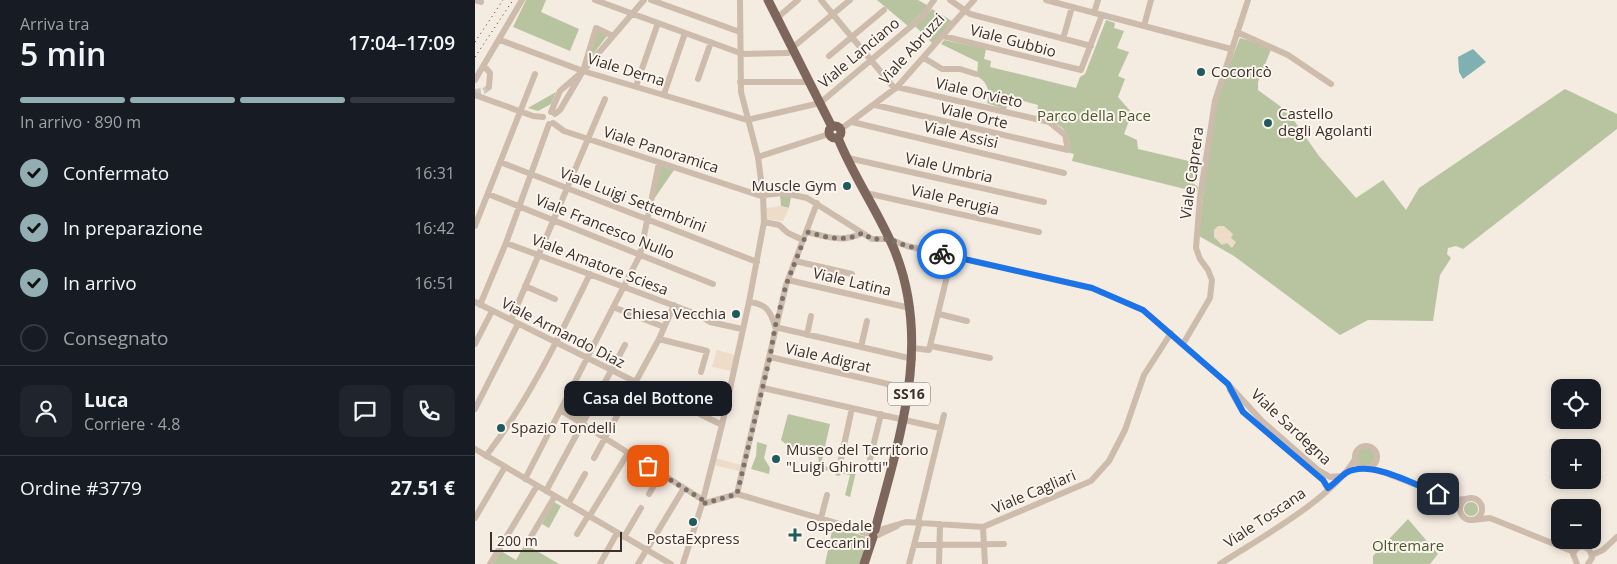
<!DOCTYPE html>
<html lang="it">
<meta charset="utf-8">
<style>
:root{--surface:#171b24;--page:#20242c;--text:#f1f3f6;--muted:#9ea1a6;--line:#363941;--accent:#92aeb2}
body{margin:0;font-family:"Open Sans",sans-serif;background:var(--page);color:var(--text);height:100vh;display:flex;flex-direction:column;font-size:19px;white-space:nowrap}
*{box-sizing:border-box;margin:0}
p{font-size:16px;color:var(--muted)}
.icon{flex:none;width:28px;height:28px;fill:none;stroke:currentColor;stroke-width:2;stroke-linecap:round;stroke-linejoin:round}
.map{position:relative;flex:1;overflow:hidden}
.panel{display:flex;flex-direction:column;background:var(--surface);width:475px}
.panel>*{flex:none}
.fabs{position:absolute;left:1076px;top:379px;display:grid;gap:10px}
.fabs a{display:grid;place-items:center;width:50px;height:50px;border-radius:10px;background:var(--surface);box-shadow:0 2px 8px #0003;font-size:25px}
.scale{position:absolute;left:15px;bottom:12px;width:132px;box-sizing:border-box;padding-left:5px;border:2px solid #3b302b;border-top:0;font-size:14px;line-height:18px;white-space:nowrap;color:#3b302b;-webkit-text-stroke:4px #fbf5ee;paint-order:stroke}
.pin{position:absolute;display:grid;place-items:center;width:42px;height:42px;color:#fff;margin:-21px;border-radius:10px;box-shadow:0 2px 8px #0006}
.courier{position:absolute;display:grid;place-items:center;width:50px;height:50px;margin:-25px;border:4px solid #1a73e8;border-radius:50%;background:#fff;color:#222;box-shadow:0 1px 6px #0007}
.bubble{position:absolute;height:35px;border-radius:10px;background:var(--surface);box-shadow:0 2px 8px #0003;font-size:16px;font-weight:600;line-height:35px;text-align:center}
.summary em{font-style:normal;font-weight:600}
.summary div{display:flex;flex-direction:column-reverse}
.summary{display:flex;align-items:center;justify-content:space-between;height:85px;padding:0 20px}
h1{font-size:32px;font-weight:600;line-height:38px}
.bar{display:grid;grid-template-columns:repeat(4,1fr);gap:8px 5px;align-content:center;height:60px;padding:0 20px}
.bar i{height:6px;border-radius:4px;background:var(--line)}
.bar .selected{background:var(--accent)}
.bar p{grid-column:span 4}
.line{display:flex;align-items:center;gap:12px;padding:0 20px;border-top:1px solid var(--line)}
.line div{flex:1}
.round{display:grid;place-items:center;flex:none;width:52px;height:52px;border-radius:10px;background:var(--page)}
ol{padding:0 20px;list-style:none}
li{display:flex;align-items:center;gap:15px;height:55px}
li p{margin-inline-start:auto}
li .icon{padding:5px;border-radius:50%;background:var(--accent);color:#111;stroke-width:4}
li:last-child{color:var(--muted)}
li i{width:28px;height:28px;border:2px solid var(--line);border-radius:50%}
main{display:flex;flex:1;min-height:0}
.map>svg:first-child{display:block}
.green{fill:#b8c4a0}
.plaza{fill:#ecdcc8}
.water{fill:#7fb0b2}
.lines{fill:none;stroke-linecap:round;stroke-linejoin:round}
.minor-tunnel{stroke:#cfc6bd;stroke-width:6;stroke-dasharray:6 3;stroke-linecap:butt}
.minor{stroke:#cdbbac;stroke-width:6}
.major{stroke:#7d675c;stroke-width:9}
.rail{stroke:#3b302b;stroke-width:1;stroke-dasharray:1 4;stroke-linecap:butt}
.done{stroke:#7c716b;stroke-width:5;stroke-dasharray:0 9}
.route{stroke:#1a73e8;stroke-width:6}
.poi-dot{fill:#1f5a5e;stroke:#fbf5ee;stroke-width:2}
.labels{text-anchor:middle;stroke-width:4;stroke-linejoin:round;paint-order:stroke}
.shield{fill:#fbf5ee;stroke:#756b66;stroke-width:1}
.shield-label{font-size:14px;font-weight:bold;fill:#3b302b}
.street-label{font-size:15px;fill:#3b302b;stroke:#fbf5ee}
.poi-label{font-size:15px;fill:#3b302b;stroke:#fbf5ee;text-anchor:start}
.park-label{font-size:15px;fill:#4a5a2e;stroke:#fbf5ee}
</style>
<main>
<section class="panel">
<div class="summary"><div><h1>5 min</h1><p>Arriva tra</p></div><em>17:04–17:09</em></div>
<div class="bar"><i class="selected"></i><i class="selected"></i><i class="selected"></i><i></i><p>In arrivo · 890 m</p></div>
<ol>
<li><svg class="icon" aria-label="check" viewBox="0 0 24 24"><path d="M5 12l5 5 9-10"/></svg>Confermato<p>16:31</p></li>
<li><svg class="icon" aria-label="check" viewBox="0 0 24 24"><path d="M5 12l5 5 9-10"/></svg>In preparazione<p>16:42</p></li>
<li><svg class="icon" aria-label="check" viewBox="0 0 24 24"><path d="M5 12l5 5 9-10"/></svg>In arrivo<p>16:51</p></li>
<li><i></i>Consegnato</li>
</ol>
<div class="line" style="height:90px"><a class="round"><svg class="icon" aria-label="person" viewBox="0 0 24 24"><circle cx="12" cy="8" r="4"/><path d="M4 21q1-7 8-7t8 7"/></svg></a><div><b>Luca</b><p>Corriere · 4.8</p></div><a class="round"><svg class="icon" aria-label="chat" viewBox="0 0 24 24"><path d="M4 5h16v11H9l-5 4z"/></svg></a><a class="round"><svg class="icon" aria-label="phone" viewBox="0 0 24 24"><path d="M5 4h4l2 5-3 2q2 4 5 5l2-3 5 2v4C11 20 4 13 5 4z"/></svg></a></div>
<div class="line" style="height:65px"><div>Ordine #3779</div><b>27.51 €</b></div>
</section>
<div class="map">
<svg width="1142" height="564" viewBox="0 0 1142 564">
<rect width="100%" height="100%" fill="#f4ebe1"/>
<path class="green" d="M51,0H71L66,12L104,29L95,51L38,27Z
M402,0H443L454,6L433,26Z
M457,9L477,21L458,44L440,26Z
M631,20L640,23L639,28L649,31L642,48L654,52L643,76L650,79L643,97L657,113L649,134L662,140L663,149L718,162V183L723,187L722,192L597,161L599,154L595,153C596,127 583,123 561,117L563,105L534,97L531,110L512,103C515,90 513,83 502,76L503,62L466,44L469,40L511,49L509,59L516,61L515,67L601,88L605,77L610,74Z
M123,30L132,36L109,66Z
M765,38L797,47L783,82V90L813,112L844,156L881,198L908,180L931,210L944,188L1090,89L1142,114V129L988,249L981,246L973,248L972,254L976,258L965,275L958,321L893,320L865,335L759,256L724,236L729,187L744,91Z
M81,92L76,104L63,111L53,108Z
M186,166L199,170L179,199Z
M305,195L316,197L314,208L306,206Z
M97,395L117,405L109,422L90,410Z
M313,414L355,424L346,465L361,469L360,472L345,469L343,456L320,452L306,440Z
M282,442L292,445L289,458L295,468L294,474L276,469L281,456Z
M882 457a9 9 0 1 1 18 0a9 9 0 1 1-18 0Z
M365,468L381,472L375,497L370,495L375,475L364,473Z
M989 509a7 7 0 1 1 14 0a7 7 0 1 1-14 0Z
M79,502L86,506L74,528L67,524Z
M933,519L963,554L955,564H898V556Z
M358,526L391,537L392,539L385,564H350Z
M50,544L84,564H18L26,551L41,560Z"/>
<path class="plaza" d="M306,206L314,208L308,221L291,219V208Z
M743,226H749L758,234L756,238L761,242L757,248L752,243L747,245L739,237V230Z
M242,350L260,355L256,371L237,367Z
M240,458L266,465L264,471L238,465Z"/>
<path class="water" d="M998,49L1011,62L988,79L984,72L983,57Z"/>
<g class="lines">
<path class="minor-tunnel" d="M0,92L9,91L14,87"/>
<path class="minor" d="M0,0L6,2
M120,0L265,53
M176,0L265,32
M346,0L420,89
M475,0L495,14L616,46
M571,0L756,49
M619,13L623,0
M302,18L323,0
M669,26L676,0
M762,32L813,55L856,84
M468,36L606,70L627,15
M588,39L597,7
M25,40L108,71L272,120L345,103L446,18L459,0
M317,48L375,0
M265,54L313,53
M354,56L409,10
M449,58L467,69H485L501,74
M9,66L15,73L14,87
M223,79L236,42
M0,80L47,0
M265,82H334
M161,86L183,23
M189,94L210,33
M0,95L58,116L68,117
M400,105L593,150L590,135L574,122L422,87
M76,112L85,91L108,71L169,0
M80,114L85,110L108,71L121,28L138,36
M377,122L589,173
M78,123L89,131L289,197
M366,129L422,87L499,0
M283,157L354,134
M373,158L569,202
M25,162L282,262
M391,193L564,232
M13,194L238,284
M288,195L309,193L332,198L397,239H414L432,246L617,288L668,310L753,384L787,421L843,470L855,477L867,476
M289,222L304,225L313,233L328,240
M0,226L60,74
M332,232C352,237 368,243 387,233
M31,243L224,315L235,322L267,329
M320,261L377,274
M313,280L435,308
M50,286L80,299
M0,302L247,425
M274,302C291,304 295,310 300,326
M5,305L31,243L74,124
M138,307L189,327
M464,314L492,321
M36,320L130,99
M300,327L438,359
M332,335L336,316
M184,339L232,351L226,372
M0,344L17,311
M708,344L735,298L737,280L733,270L725,259L721,248L725,197L740,101L773,0
M456,346L515,358
M386,347L392,321
M438,348L454,350L477,256
M295,357L435,389
M288,388L465,428
M755,390L768,412L848,480L853,489
M0,409L43,324
M87,411L228,500
M880 457a11 11 0 1 1 22 0a11 11 0 1 1-22 0Z
M0,449L196,564
M11,456C54,400 84,337 115,274
M119,458L184,339L199,305
M395,459L406,414
M893,468L908,472L980,500L990,499
M363,473L377,408
M50,479L165,255L184,163
M71,491L150,345
M174,494L186,473
M262,494L311,285L342,203
M985 509a11 11 0 1 1 22 0a11 11 0 1 1-22 0Z
M93,504L110,474
M227,504L262,494L378,528L397,536
M114,517L153,453
M0,518L30,467
M346,518L352,495
M998,520L1015,518L1099,552
M443,522L469,415
M508,527L510,564
M401,531L431,522L508,527L616,481L634,461L650,430L669,375L696,333
M102,534L113,516
M403,535L422,526
M149,537L166,508
M54,540L80,496
M440,545L529,544
M1117,555L1128,550L1142,537
M15,564L62,486
M125,564L142,533
M163,564L209,488
M208,564L227,504L247,425L274,302L289,222L288,195L283,157L266,92L265,0
M434,564L445,522
M464,564L465,524
M745,564C785,538 857,499 880,459
M1102,564L1098,554C1103,543 1116,545 1117,558L1113,564"/>
<path class="major" d="M293,0L357,127
M354 132a6 6 0 1 1 12 0a6 6 0 1 1-12 0Z
M363,138C378,176 403,211 419,249C458,343 424,438 400,530
M389,564L398,537"/>
<path class="rail" d="M0,42L28,0
M0,57L38,0"/>
</g>
<g class="lines">
<path class="done" d="M173,466L228,500L227,504L262,494L295,357L300,327L311,285L332,232C352,237 368,243 387,233L397,239H414L432,246L467,254"/>
<path class="route" d="M467,254L617,288L668,310L753,384L768,412L848,480L853,488C859,484 865,477 871,473C894,459 939,484 963,494"/>
</g>
<g class="poi-dot">
<circle cx="726" cy="72" r="5"/>
<circle cx="793" cy="123" r="5"/>
<circle cx="372" cy="186" r="5"/>
<circle cx="261" cy="314" r="5"/>
<circle cx="26" cy="428" r="5"/>
<circle cx="301" cy="459" r="5"/>
<circle cx="218" cy="522" r="5"/>
<path d="M317.5 527.5h5v5h5v5h-5v5h-5v-5h-5v-5h5z"/>
</g>
<g class="labels">
<rect class="shield" x="413" y="382.5" width="42" height="23" rx="4"/>
<g class="shield-label">
<text x="434" y="399">SS16</text>
</g>
<g class="street-label">
<text transform="translate(538 41) rotate(15)" y="5">Viale Gubbio</text>
<text transform="translate(437 49) rotate(-48)" y="5">Viale Abruzzi</text>
<text transform="translate(384 53) rotate(-40)" y="5">Viale Lanciano</text>
<text transform="translate(151 70) rotate(17)" y="5">Viale Derna</text>
<text transform="translate(504 93) rotate(13)" y="5">Viale Orvieto</text>
<text transform="translate(499 116) rotate(13)" y="5">Viale Orte</text>
<text transform="translate(486 135) rotate(13)" y="5">Viale Assisi</text>
<text transform="translate(186 150) rotate(18)" y="5">Viale Panoramica</text>
<text transform="translate(474 168) rotate(13)" y="5">Viale Umbria</text>
<text transform="translate(717 173) rotate(-82)" y="5">Viale Caprera</text>
<text transform="translate(158 200) rotate(21)" y="5">Viale Luigi Settembrini</text>
<text transform="translate(480 200) rotate(13)" y="5">Viale Perugia</text>
<text transform="translate(130 227) rotate(22)" y="5">Viale Francesco Nullo</text>
<text transform="translate(125 265) rotate(21)" y="5">Viale Amatore Sciesa</text>
<text transform="translate(377 282) rotate(13)" y="5">Viale Latina</text>
<text transform="translate(88 333) rotate(27)" y="5">Viale Armando Diaz</text>
<text transform="translate(353 358) rotate(13)" y="5">Viale Adigrat</text>
<text transform="translate(816 427) rotate(43)" y="5">Viale Sardegna</text>
<text transform="translate(559 492) rotate(-23)" y="5">Viale Cagliari</text>
<text transform="translate(790 518) rotate(-34)" y="5">Viale Toscana</text>
</g>
<g class="poi-label">
<text x="736" y="77">Cocoricò</text>
<text x="803" y="119">Castello<tspan x="803" dy="17">degli Agolanti</tspan></text>
<text x="362" y="191" text-anchor="end">Muscle Gym</text>
<text x="251" y="319" text-anchor="end">Chiesa Vecchia</text>
<text x="36" y="433">Spazio Tondelli</text>
<text x="311" y="455">Museo del Territorio<tspan x="311" dy="17">"Luigi Ghirotti"</tspan></text>
<text x="331" y="531">Ospedale<tspan x="331" dy="17">Ceccarini</tspan></text>
<text x="218" y="544" text-anchor="middle">PostaExpress</text>
</g>
<g class="park-label">
<text x="619" y="121">Parco della Pace</text>
<text x="933" y="551">Oltremare</text>
</g>
</g>
</svg>
<div class="fabs">
<a><svg class="icon" aria-label="locate" viewBox="0 0 24 24"><circle cx="12" cy="12" r="6"/><path d="M12 2v4M12 18v4M2 12h4M18 12h4"/></svg></a>
<a>+</a>
<a>−</a>
</div>
<div class="scale">200 m</div>
<div class="pin" style="left:173px;top:466px;background:#ea580c"><svg class="icon" aria-label="bag" viewBox="0 0 24 24"><path d="M5 8h14l-1 12H6zM9 8a3 3 0 0 1 6 0"/></svg></div>
<div class="pin" style="left:963px;top:494px;background:#1f2937"><svg class="icon" aria-label="home" viewBox="0 0 24 24"><path d="M3 11l9-7 9 7M6 9v11h12V9"/></svg></div>
<div class="courier" style="left:467px;top:254px"><svg class="icon" aria-label="bike" viewBox="0 0 24 24"><circle cx="6" cy="16" r="4"/><circle cx="18" cy="16" r="4"/><path d="M6 16l4-8h5l3 8M10 8l3 8H6M13 5h3"/></svg></div>
<div class="bubble" style="left:89px;top:381px;width:168px">Casa del Bottone</div>
</div>
</main>
